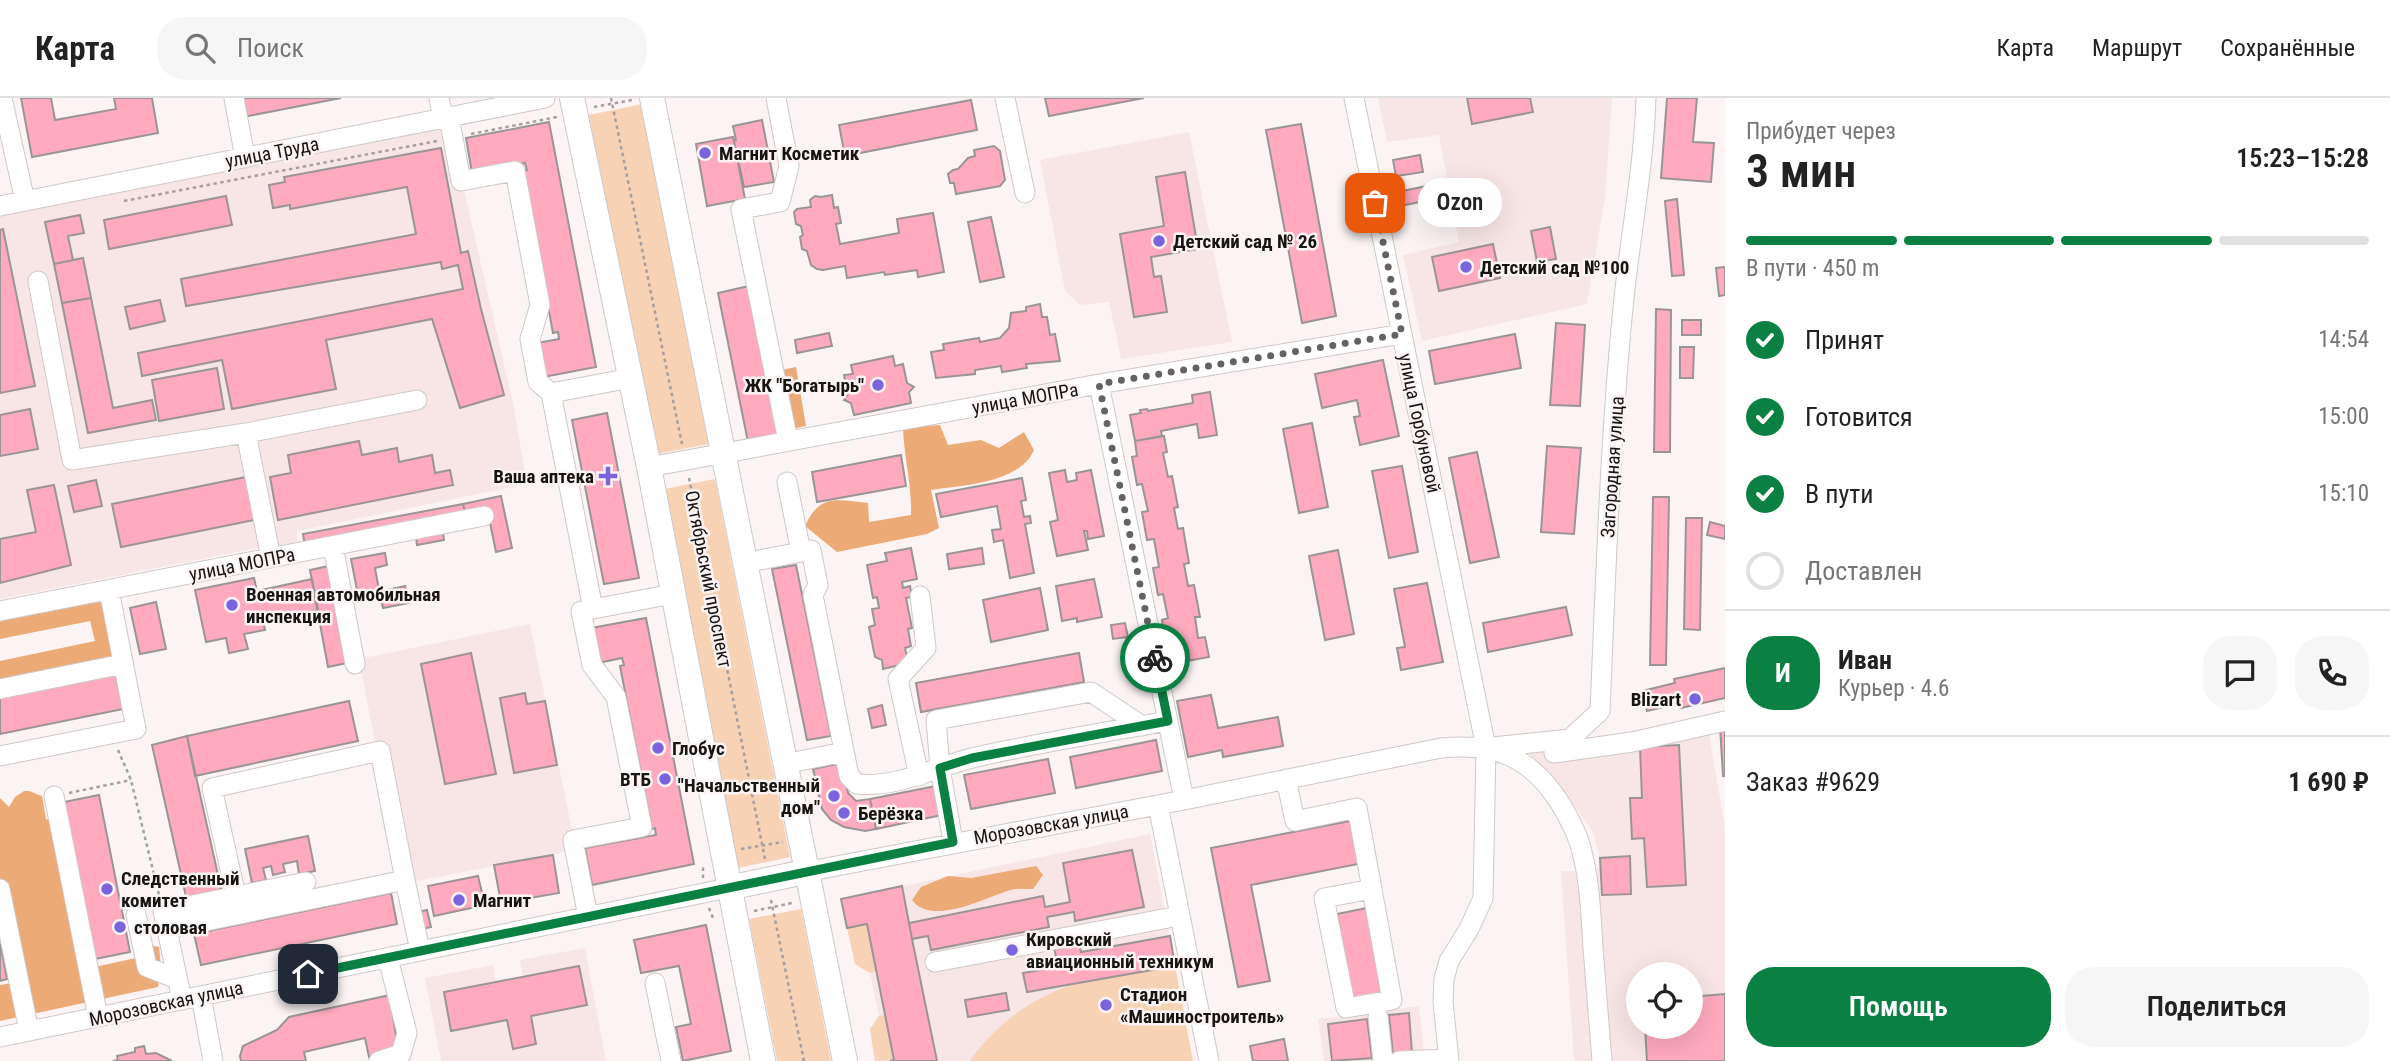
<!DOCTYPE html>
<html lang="ru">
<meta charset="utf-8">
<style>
:root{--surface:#fff;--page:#f6f6f6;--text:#222;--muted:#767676;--line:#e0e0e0;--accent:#0b8043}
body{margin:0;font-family:"Roboto Condensed",sans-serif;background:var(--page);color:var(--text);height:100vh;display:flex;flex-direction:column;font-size:26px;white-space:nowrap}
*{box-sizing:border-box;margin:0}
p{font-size:23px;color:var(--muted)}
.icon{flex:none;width:38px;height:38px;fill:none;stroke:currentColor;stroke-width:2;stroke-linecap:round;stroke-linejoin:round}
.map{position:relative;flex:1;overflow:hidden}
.details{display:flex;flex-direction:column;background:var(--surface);width:665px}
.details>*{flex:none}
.fabs{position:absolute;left:1626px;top:864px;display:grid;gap:14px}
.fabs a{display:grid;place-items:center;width:77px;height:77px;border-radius:50%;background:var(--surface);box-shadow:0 7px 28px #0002;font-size:35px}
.pin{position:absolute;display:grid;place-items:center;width:60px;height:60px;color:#fff;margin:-30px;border-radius:14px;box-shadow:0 4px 10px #0006}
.courier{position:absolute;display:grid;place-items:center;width:70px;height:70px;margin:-35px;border:5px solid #0b8043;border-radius:50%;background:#fff;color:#222;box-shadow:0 2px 9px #0007}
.bubble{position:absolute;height:49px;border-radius:24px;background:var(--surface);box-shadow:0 7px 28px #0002;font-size:23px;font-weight:600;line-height:49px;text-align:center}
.summary em{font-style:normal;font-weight:600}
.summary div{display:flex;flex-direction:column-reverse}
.summary{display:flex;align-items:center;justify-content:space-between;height:119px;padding:0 21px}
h1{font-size:46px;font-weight:600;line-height:52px}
.bar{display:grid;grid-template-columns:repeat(4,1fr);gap:10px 7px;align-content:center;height:84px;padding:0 21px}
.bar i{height:9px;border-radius:5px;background:var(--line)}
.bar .current{background:var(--accent)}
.bar p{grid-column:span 4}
.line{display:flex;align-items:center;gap:18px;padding:0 21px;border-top:2px solid var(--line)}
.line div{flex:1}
.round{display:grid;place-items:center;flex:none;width:74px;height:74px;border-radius:28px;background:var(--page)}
ol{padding:0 21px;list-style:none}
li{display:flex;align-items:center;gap:21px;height:77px}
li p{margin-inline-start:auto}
li .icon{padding:7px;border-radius:50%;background:var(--accent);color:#fff;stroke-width:4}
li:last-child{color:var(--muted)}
li i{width:38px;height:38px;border:4px solid var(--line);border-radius:50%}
.primary-button{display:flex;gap:14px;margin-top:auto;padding:14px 21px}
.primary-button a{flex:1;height:80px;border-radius:28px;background:var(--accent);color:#fff;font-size:28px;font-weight:600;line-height:80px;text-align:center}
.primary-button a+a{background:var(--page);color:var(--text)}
header{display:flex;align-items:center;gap:42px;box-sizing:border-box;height:98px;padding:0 35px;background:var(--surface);border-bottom:2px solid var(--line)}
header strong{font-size:33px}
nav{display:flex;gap:38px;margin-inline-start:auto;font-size:24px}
.search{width:490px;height:63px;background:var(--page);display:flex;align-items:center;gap:18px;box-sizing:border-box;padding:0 24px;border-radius:28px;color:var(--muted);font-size:26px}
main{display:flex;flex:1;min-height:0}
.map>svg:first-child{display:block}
.built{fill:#f7e6e5;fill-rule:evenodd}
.green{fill:#f8d2b5}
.forest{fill:#ecaa76}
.building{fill:#ffaabf;stroke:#9b9496;stroke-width:2}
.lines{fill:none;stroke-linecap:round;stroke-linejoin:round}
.minor-casing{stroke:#cfc8c7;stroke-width:21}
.major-casing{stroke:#cfc8c7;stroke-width:26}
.path{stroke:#a59f9f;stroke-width:2.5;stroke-dasharray:3.5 3.5;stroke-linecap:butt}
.minor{stroke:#fff;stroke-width:19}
.major{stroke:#fff;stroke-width:24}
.done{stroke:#676262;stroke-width:7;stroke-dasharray:0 12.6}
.route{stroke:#0b8043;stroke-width:9}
.poi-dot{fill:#7c63de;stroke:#fcf4f4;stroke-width:2.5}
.labels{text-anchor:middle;stroke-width:5;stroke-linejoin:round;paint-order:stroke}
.street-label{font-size:19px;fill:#171414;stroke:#fcf4f4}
.poi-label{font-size:19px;font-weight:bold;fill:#171414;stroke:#fcf4f4;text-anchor:start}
</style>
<header>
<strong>Карта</strong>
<div class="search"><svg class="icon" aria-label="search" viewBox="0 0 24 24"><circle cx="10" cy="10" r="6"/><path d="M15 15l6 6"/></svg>Поиск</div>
<nav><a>Карта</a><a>Маршрут</a><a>Сохранённые</a></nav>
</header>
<main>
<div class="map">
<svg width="1725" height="963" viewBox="0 0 1725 963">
<rect width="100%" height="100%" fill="#fcf4f4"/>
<path class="built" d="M1378,0H1612L1605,99L1587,206L1422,243L1403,157L1459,144L1439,37L1387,44Z
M449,27L513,305L527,386L297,433V449L271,455L257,450L0,501V115Z
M1189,34L1232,244L1121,261L1109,204L1080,207L1065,193L1040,62Z
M530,526L576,752L402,786L359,561Z
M1708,630L1725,730V963H1574L1561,773H1586L1600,770V760L1593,734L1557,684L1531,659L1529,654ZM1638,877H1690V929H1638Z
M1150,736L1175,868L1046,898L1014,917L990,938L970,963H875L870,931L879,918L870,875L855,866L841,801Z
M585,850L606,963H441L425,880L493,867L496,884L523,879L520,862Z
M1419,908L1425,963H1324L1318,921Z"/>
<path class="green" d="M642,6L709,346L656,356L589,17Z
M715,381L790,759L738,770L664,391Z
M801,811L831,963H777L749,821Z
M867,826L876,873L870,875L855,866L847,830Z
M1175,868L1193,963H970C994,927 1036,896 1079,885C1110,877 1143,873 1175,868Z
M885,917L894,962L875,963L870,931L879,918Z"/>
<path class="forest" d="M796,269L806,328L792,331L777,273Z
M940,327L948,347L981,342L999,350L1024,334L1034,352C1020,385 963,387 931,392L939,430L927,436L837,454L805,428C820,395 837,402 868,405L869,424L911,417C912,387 904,360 903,330Z
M92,499C98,502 102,505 105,511C112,523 116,550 112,563L0,588V563L95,543L90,523L0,541V517Z
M24,693H29L42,698L46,721L65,726L95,869L136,860V845L159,849L161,869L158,889L0,923V887L17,884L0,803V700L9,709L15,699Z
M1036,768L1043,777L1033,791C1026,791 1017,790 1011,792C986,799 932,829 912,802L921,789L948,778L971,780Z"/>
<path class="building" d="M21,0H51L55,22L116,11L114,0H152L158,35L32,59Z
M240,0H341L243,19Z
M1045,0H1144L1049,18Z
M1467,0H1530L1533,14L1472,26Z
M1667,0H1697L1693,44L1714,45L1711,84L1661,80Z
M971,2L977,32L845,58L839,27Z
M762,22L774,84L744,89L734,43L736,42L733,28Z
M549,24L596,269L543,279L537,245L559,241L558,234L553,235L523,72H527L525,65L472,75L466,40Z
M1301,26L1336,218L1302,225L1266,32Z
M733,39L745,101L707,108L696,46Z
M994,48L1000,53L1005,82L1000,88L956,96L954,85H950L948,76L953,72L958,71L968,60L975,58L974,52Z
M441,50L461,155L468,153L481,211L504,297L460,310L432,221L326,242L336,291L232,311L222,262L142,278L138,255L463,191L458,167L442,171L441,164L186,208L181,181L416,136L407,89L290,111V107L273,110L269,87L285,84L284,79Z
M1420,57L1423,74L1396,78L1393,62Z
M1185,74L1198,151L1151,159L1154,179L1161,178L1167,214L1134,219L1120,136L1164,128L1156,79Z
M1427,88L1430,102L1400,108L1397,94Z
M832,97L834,110L838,109L841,125L836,126L840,146L899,135L897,121L933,115L944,174L918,179L917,172L885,177L884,174L847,180L845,168L823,172L817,171L811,167L807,153L802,151L800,139L803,137L801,128L796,126L794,114L797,111L811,109L810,102L815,98L821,99Z
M226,98L232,127L109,151L104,122Z
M1677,101L1684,177L1672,178L1665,103Z
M80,117L84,135L68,138L73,162L54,166L45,124Z
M991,119L1004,179L980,184L968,124Z
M1550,129L1556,161L1537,164L1531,133Z
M3,131L35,288L0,295V132Z
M1493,146L1500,180L1439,193L1432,159Z
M83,160L91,200L62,205L54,166Z
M1725,169V197L1719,198L1716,170Z
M749,188L779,338L748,344L718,195Z
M91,200L113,310L152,302L156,322L88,335L62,205Z
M160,202L165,223L130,231L125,209Z
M1040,206L1042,219H1047L1050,237L1055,236L1060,263L1026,266L1027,270L1002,274L1001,268L975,272V276L936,280L931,254L944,252L943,246L979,240L980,244L1000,240L1009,230L1011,215L1026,213V209Z
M1656,211L1671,212L1670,354H1654Z
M1682,222H1701V237H1682Z
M1556,225L1585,227L1580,308L1550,307Z
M829,235L832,248L797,255L795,242Z
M1515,236L1521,270L1435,286L1429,253Z
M1680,249H1694L1693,280H1680Z
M893,258L895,268L903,266L907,285L914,289L909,294L911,305L854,317L851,305L844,302L848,296L844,277L853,276L851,267Z
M1383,262L1399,338L1360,347L1354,319L1360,318L1357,302L1322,310L1315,276Z
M217,270L224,311L159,323L152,282Z
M1210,294L1217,337L1199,340L1197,326L1161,333L1162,338L1135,343L1130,317L1141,315L1140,312L1147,311L1148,313L1193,305L1192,297Z
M30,311L38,351L0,358V317Z
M607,315L639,480L604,486L572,322Z
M1312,325L1328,409L1299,415L1283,331Z
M1164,338L1167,354L1163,355L1168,379L1172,378L1178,409L1174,410L1178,431L1183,430L1189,465L1184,466L1188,488L1194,487L1200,519H1195L1198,540L1205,539L1209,559L1176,565L1173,550L1167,551L1162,522L1168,520L1163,496L1158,497L1153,470L1159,469L1154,441L1147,442L1142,414L1148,413L1142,386L1137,387L1132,359L1137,358L1135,343Z
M359,343L362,357L397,350L399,364L432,357L435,375L450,372L453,387L278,422L270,379L291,375L288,357Z
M1547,348L1581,350L1574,436L1541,434Z
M1477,354L1499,459L1470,465L1449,360Z
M901,357L906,388L817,404L812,374Z
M1402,368L1418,454L1389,460L1372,373Z
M1065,372L1067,384L1077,382L1076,375L1091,372L1104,438L1088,441L1087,433H1084L1088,452L1057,458L1050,424L1058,422L1049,375Z
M246,379L254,422L121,449L112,406Z
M1022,380L1026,402L1021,403L1024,419L1030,418L1031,425L1025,426L1034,475L1010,480L1003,442L994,444L992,432L1001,431L997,408L941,419L936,396Z
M96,382L102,408L74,414L68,388Z
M54,387L71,467L0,485V441L36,434L27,392Z
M501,398L512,450L496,454L488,415L466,419L463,406Z
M1653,399H1669L1666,567H1650Z
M463,406L466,419L305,448L303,436Z
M1686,420H1702L1700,532L1684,531Z
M1710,424L1725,428V441L1707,437Z
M443,434L444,442L417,447L416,439Z
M911,450L917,481L902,484L903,490L910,488L912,499L906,500L912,530L908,531L911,548L905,550L908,565L883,571L882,562L875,559L869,529L875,527L872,511L879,510L877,499L873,500L867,467L887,463L885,455Z
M982,450L984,466L949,471L947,456Z
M1338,452L1354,536L1325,542L1309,458Z
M385,455L387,467L375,470L379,492L358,497L351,461Z
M796,467L831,638L807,642L772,471Z
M329,468L347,565L328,569L310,472Z
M254,480L257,493L312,481L318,512L263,523L265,532L244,536L248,551L229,555L226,540L206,544L195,492Z
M1094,481L1102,519L1077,524V520L1062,523L1056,488Z
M1427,485L1443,564L1401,572L1397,550L1405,549L1394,491Z
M405,488L409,505L383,510L379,494Z
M1040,490L1048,532L991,544L983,502Z
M156,504L166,551L140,556L130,510Z
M1566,509L1572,537L1488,554L1483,525Z
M646,520L694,766L592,787L585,750L656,737L655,730L652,731L620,568L624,567L622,560L598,565L591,530Z
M1125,525L1128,539L1113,541L1111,527Z
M471,555L496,676L445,686L421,566Z
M1079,555L1084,584L921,614L916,585Z
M1725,570V600L1681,610L1680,605L1647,613L1642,593L1675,585L1674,581Z
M115,574L123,611L0,636V597Z
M525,595L527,606L545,603L557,667L514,675L500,600Z
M1211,597L1218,630L1278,619L1283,648L1223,659L1222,652L1188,659L1177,603Z
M349,603L358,643L195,678L187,638Z
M882,607L886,627L872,630L868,611Z
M1720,628H1725V678H1723Z
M187,638L222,795L187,803L152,647Z
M1156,642L1162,673L1076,690L1070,659Z
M1679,647L1686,787L1647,789L1644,740L1632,741L1630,700H1642L1640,649Z
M1048,661L1055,695L971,711L964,677Z
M842,665L848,695L856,703L870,701L876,731L865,733L844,729L831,722L822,711L813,671Z
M936,688L942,717L876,731L870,701Z
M99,697L130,854L95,861L64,704Z
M1350,723L1358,766L1251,787L1270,883L1238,889L1211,750Z
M308,738L315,773L299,776L297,763L283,766L285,774L273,777L271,768L263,770L266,782L252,785L245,751Z
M1132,752L1144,809L1075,823L1074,814L1047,819L1049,829L931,852L928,838L912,841L909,825L1043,798L1045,809L1070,804L1063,765Z
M553,757L559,795L501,805L494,767Z
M1630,758L1631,796L1602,797L1600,760Z
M478,778L485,807L434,818L428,788Z
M902,788L912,841L937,963H890L894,962L867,826L847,830L841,801Z
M391,795L397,826L201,867L194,836Z
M1367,810L1383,898L1353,903L1337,816Z
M427,812L431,829L421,831L418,814Z
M706,827L731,953L683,963L676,929L691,926L679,868L641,875L634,842Z
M1170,838L1175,868L1027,894L1023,875L1058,869L1054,849L1079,844L1081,854Z
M0,845L7,881L0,883Z
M579,868L587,907L531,918L536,946L513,951L507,922L451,933L444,894Z
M1006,895L1009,912L968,919L965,902Z
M1725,896V963H1647L1645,929H1690V899Z
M390,897L398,953L369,959L365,940L304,954L306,963H241L240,958L243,948L277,932L289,919Z
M1409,915L1412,955L1393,957L1389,917Z
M1367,921L1372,960L1332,963L1328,926Z
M1284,941L1288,963H1253L1250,948Z
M144,948L146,956L156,955L172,963H113L118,962L117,958L135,954V950Z"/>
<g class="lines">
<g class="minor-casing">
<path id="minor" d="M2,0L25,103
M234,0L245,60
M439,0L443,20
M776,0L789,68L780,104L741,111L788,343
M1005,0L1025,95
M1354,0L1486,650L1483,800L1469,831L1449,863L1444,881L1443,904L1449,963
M449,19L461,83L515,73L540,207L530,241L538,284L551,295
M0,108L545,0
M38,183L72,362L246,335L417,302
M631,280L551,295L593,511L673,496
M1099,286L1184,702
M246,335L271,460
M649,369L1099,286L1402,236
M787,384L801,454
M333,448L355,566
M744,465L811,452L818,487L813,497L849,678L857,686C897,690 933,670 972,660C1036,645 1102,635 1168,623
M0,513L484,418
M0,591L123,566
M1493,649L1570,641L1600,613C1606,475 1610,337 1624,200C1631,133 1644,67 1646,0
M1554,655L1632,644L1725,623
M0,658L136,631L109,492
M784,666L844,654
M919,678L898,581L926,550L920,498
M1286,681L1295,723L1357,710L1372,791L1324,800L1346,910L1392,902L1372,791
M54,698L98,919
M1158,707L1209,963
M953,744L940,670L936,622L1091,594L1142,628
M805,774L1184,702L1441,650C1495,645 1530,658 1560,705C1569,720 1578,736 1582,754C1590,785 1591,818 1593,850C1596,888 1599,925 1602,963
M0,791L29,933
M236,798L212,690L380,653L405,782
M136,817L147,869L177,881
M588,819L573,742L642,729L616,599L592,567L581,513L593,511
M167,831L405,782L420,853
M935,864L1179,818
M655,885L671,963
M201,898L213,963
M182,902L163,813L306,784
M1378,919L1383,963
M0,939L728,790
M379,963L401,956L407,935L388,860
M1399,963L1448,961"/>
</g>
<g class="major-casing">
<path id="major" d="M572,0L649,369L763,963
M652,0L845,963
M728,790L805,774"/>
</g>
<path class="path" d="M611,0L682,346
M594,9L632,2
M471,36L557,19
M124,103L437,43
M689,380L765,761
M118,652L131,682L159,797
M69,695L131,682
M741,751L783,744
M703,780V768
M771,802L804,963
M709,810L713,820L716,819
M754,813L792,805"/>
<use href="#minor" class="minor"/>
<use href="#major" class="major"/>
</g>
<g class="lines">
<path class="done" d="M1155,560L1099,286L1402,236L1375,105"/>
<path class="route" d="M308,876L953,744L940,670L972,660L1168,623L1155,560"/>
</g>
<g class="poi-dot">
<circle cx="705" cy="55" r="7"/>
<circle cx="1159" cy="143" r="7"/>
<circle cx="1466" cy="169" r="7"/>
<circle cx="878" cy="287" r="7"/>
<path d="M604.5 367.5h7v7h7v7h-7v7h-7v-7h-7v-7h7z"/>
<circle cx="232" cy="507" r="7"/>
<circle cx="1695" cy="601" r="7"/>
<circle cx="658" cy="650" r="7"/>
<circle cx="665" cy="681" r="7"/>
<circle cx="834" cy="698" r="7"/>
<circle cx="844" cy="715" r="7"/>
<circle cx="107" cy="791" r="7"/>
<circle cx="459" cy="802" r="7"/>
<circle cx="120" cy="829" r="7"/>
<circle cx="1012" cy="852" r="7"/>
<circle cx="1106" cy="907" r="7"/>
</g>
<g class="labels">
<g class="street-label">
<text transform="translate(272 54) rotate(-11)" y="7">улица Труда</text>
<text transform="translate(1025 300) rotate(-10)" y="7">улица МОПРа</text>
<text transform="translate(1420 325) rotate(78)" y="7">улица Горбуновой</text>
<text transform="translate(1612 369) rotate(-86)" y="7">Загородная улица</text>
<text transform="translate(242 466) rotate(-11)" y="7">улица МОПРа</text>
<text transform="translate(709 481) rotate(79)" y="7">Октябрьский проспект</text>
<text transform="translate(1051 726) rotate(-10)" y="7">Морозовская улица</text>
<text transform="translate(166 905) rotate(-12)" y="7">Морозовская улица</text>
</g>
<g class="poi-label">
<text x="719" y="62">Магнит Косметик</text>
<text x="1173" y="150">Детский сад № 26</text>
<text x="1480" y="176">Детский сад №100</text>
<text x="864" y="294" text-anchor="end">ЖК "Богатырь"</text>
<text x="594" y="385" text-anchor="end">Ваша аптека</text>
<text x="246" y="503">Военная автомобильная<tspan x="246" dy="22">инспекция</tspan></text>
<text x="1681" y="608" text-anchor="end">Blizart</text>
<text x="672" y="657">Глобус</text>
<text x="651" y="688" text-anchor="end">ВТБ</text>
<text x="820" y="694" text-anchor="end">"Начальственный<tspan x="820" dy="22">дом"</tspan></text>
<text x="858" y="722">Берёзка</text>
<text x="121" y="787">Следственный<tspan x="121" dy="22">комитет</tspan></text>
<text x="473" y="809">Магнит</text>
<text x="134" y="836">столовая</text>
<text x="1026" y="848">Кировский<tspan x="1026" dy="22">авиационный техникум</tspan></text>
<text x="1120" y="903">Стадион<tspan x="1120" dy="22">«Машиностроитель»</tspan></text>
</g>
</g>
</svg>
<div class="fabs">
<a><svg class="icon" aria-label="locate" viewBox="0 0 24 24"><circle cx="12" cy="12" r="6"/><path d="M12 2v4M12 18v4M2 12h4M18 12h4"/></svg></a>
</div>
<div class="pin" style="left:1375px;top:105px;background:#ea580c"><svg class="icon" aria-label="bag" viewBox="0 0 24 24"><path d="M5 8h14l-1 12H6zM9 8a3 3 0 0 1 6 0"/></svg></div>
<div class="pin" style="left:308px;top:876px;background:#1f2937"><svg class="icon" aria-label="home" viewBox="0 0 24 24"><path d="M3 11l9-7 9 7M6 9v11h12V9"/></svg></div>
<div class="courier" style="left:1155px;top:560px"><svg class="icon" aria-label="bike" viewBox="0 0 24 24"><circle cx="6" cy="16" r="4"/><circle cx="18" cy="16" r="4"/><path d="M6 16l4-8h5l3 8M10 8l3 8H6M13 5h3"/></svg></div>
<div class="bubble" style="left:1418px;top:80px;width:84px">Ozon</div>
</div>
<section class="details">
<div class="summary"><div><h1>3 мин</h1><p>Прибудет через</p></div><em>15:23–15:28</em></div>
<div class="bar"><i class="current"></i><i class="current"></i><i class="current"></i><i></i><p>В пути · 450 m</p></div>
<ol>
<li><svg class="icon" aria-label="check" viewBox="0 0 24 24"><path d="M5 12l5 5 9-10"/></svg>Принят<p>14:54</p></li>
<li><svg class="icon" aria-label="check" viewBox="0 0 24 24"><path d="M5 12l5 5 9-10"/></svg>Готовится<p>15:00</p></li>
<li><svg class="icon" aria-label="check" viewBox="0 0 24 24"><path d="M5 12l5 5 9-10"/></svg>В пути<p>15:10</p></li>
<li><i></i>Доставлен</li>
</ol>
<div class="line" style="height:126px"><b class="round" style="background:var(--accent);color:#fff">И</b><div><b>Иван</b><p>Курьер · 4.6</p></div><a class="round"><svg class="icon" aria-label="chat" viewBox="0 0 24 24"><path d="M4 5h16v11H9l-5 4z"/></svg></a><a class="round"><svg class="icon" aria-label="phone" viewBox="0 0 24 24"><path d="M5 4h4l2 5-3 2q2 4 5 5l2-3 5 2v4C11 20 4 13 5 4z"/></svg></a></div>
<div class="line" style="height:91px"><div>Заказ #9629</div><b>1 690 ₽</b></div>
<div class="primary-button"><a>Помощь</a><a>Поделиться</a></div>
</section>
</main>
